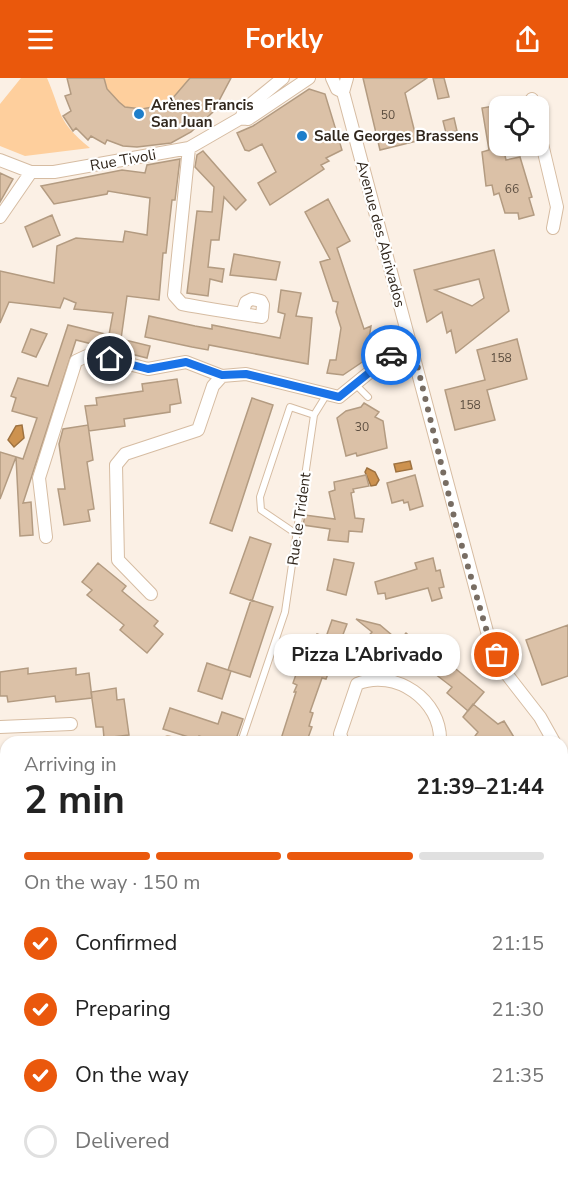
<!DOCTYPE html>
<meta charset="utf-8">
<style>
:root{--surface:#fff;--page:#f2f2f2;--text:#222;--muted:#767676;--line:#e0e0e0;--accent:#ea580c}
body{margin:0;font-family:"Nunito Sans",sans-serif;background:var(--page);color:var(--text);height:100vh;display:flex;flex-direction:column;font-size:22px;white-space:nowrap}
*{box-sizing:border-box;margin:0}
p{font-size:20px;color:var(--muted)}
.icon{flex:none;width:33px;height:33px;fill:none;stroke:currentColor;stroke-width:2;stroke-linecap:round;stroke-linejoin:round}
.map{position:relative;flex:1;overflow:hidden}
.details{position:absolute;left:0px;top:658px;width:568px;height:452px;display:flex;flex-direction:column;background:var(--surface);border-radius:18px 18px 0 0;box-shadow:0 2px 4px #0004}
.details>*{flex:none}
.fabs{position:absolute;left:489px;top:18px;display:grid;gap:12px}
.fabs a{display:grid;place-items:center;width:60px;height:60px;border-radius:12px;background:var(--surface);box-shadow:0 2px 4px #0004;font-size:30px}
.pin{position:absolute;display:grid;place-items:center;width:51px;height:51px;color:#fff;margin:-26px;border:3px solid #fff;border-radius:50%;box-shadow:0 2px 6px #0007}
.courier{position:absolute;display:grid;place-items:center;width:60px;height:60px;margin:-30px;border:4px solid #1a73e8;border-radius:50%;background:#fff;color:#222;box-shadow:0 2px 8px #0007}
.bubble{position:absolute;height:42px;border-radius:18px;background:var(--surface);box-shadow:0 2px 4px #0004;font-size:20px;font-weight:700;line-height:42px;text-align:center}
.headline em{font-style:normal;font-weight:700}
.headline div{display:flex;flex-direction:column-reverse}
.headline{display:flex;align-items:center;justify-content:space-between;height:102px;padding:0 24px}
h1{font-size:39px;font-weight:700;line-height:45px}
.bar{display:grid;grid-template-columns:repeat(4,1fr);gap:9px 6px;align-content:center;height:72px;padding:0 24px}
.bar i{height:8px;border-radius:4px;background:var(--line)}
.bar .current{background:var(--accent)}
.bar p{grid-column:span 4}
ol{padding:0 24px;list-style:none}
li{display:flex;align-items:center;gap:18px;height:66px}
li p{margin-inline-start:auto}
li .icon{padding:6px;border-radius:50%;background:var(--accent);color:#fff;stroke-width:4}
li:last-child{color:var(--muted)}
li i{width:33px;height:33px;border:3px solid var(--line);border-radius:50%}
header{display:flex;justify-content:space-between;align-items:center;height:78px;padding:0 24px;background:var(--accent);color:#fff;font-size:27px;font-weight:700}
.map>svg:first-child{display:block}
.green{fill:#fecf9d}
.water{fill:#cd924f;stroke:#9e7240;stroke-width:1.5}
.building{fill:#dbc1a7;stroke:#b39b81;stroke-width:1.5;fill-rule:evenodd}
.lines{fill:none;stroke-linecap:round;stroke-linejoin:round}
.lane-casing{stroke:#d6bca2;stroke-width:8}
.street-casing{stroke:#d6bca2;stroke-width:14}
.lane{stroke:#fff;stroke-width:6}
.street{stroke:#fff;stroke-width:12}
.done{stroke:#786d63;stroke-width:6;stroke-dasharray:0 10.8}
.route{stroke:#1a73e8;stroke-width:8}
.poi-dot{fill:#1e7eca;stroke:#fff;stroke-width:2}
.labels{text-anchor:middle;stroke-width:4.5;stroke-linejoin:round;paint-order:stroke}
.number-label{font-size:12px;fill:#5c4e40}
.poi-label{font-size:15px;font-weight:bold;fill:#31271d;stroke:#fff;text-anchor:start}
.street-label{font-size:15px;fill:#31271d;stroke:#fff}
</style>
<header><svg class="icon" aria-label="menu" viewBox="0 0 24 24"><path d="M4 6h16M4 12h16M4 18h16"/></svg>Forkly<svg class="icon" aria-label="share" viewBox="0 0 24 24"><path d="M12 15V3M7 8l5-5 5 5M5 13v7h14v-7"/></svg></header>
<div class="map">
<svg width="568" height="1109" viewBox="0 0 568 1109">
<rect width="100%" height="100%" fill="#fbf0e5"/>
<path class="green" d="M21,0H47C63,37 56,42 90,70L25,78L0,68V26Z
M68,0H231L213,34L203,45L179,61L137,69L108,62L105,66L91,58L88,62L76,50L73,53L63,38L71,33L65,18L71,16Z
M0,713L6,715V939L0,937Z"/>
<path class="water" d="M22,347L24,360L14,369L8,362L16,348Z
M410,383L412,391L396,394L394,386Z
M367,390L375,394L379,402L376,407L371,408L365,394Z"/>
<path class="building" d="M67,0H104L107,11L119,24L125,29L142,31L158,28L172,21L190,0H231L213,34L191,54L171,65L137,69L123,68L107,62L105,66L91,58L88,62L76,50L73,53L63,38L71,33L65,18L71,16Z
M363,0H427L405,15L417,63L380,72Z
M433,0H444L449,19L438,21Z
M309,11L325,16L342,72L326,80L329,83L321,87L324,91L270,127L258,105L276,94L262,66L249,73L245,72L237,55L253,48Z
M500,27V70L503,69L506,82L520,79L532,119L529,120L534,137L519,141L518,135H505L499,115L494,117L492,107L486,108L482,74L489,72L482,30Z
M454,40L457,53L446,55L443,43Z
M203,73L246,122L236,132L224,119L219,162H211L208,189L224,191L222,204L210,201L208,218L187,215L197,133L212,134L214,109L195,89L197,77Z
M180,81L175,122H172L166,175H163L159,222L127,218L121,261L150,268L147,280L76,262L23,425L31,424L33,457L20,458L16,379L0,421V374L23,381L37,340L12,333L16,320L11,318L18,300L48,308L68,247L109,257L113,235L74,231L76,225L64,220L60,230L9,224L0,245V193L54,205L57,168L76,160L123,164L125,153L147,157L150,120L108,113L107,116L54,126L41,108L122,92L145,95L147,87Z
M0,95L13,101L0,124Z
M328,121L350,163L337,170L364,251L371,248L368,267L383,270L343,297L327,295L330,282H336L341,250L336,234L338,224L333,223L320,184L330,181L305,134Z
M52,137L60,157L33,169L25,149Z
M494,172L509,233L456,275L451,252L447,255L442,234L427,244L414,192ZM479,201L484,220L472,228L435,212Z
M234,176L280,184L276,202L230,197Z
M281,212L301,215L296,238L312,240L308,286L209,267L208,272L192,269L145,259L149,238L195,248L212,251V247L280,260L285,236L278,234Z
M31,251L47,256L36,279L22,274Z
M517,261L527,301L487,312L495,342L455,352L445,312L485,302L477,272Z
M177,301L181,325L170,327V334L124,341L125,348L89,353L85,328L97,327L96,320L143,313L142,306Z
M252,320L273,327L232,453L210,445Z
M364,325L379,334L375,339L383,343L387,370L357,378L356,375L346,378L337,340L346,333L361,329Z
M88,347L93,382L87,384L94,431L88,432L90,443L64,447L58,411H65L59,366L63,351Z
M366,397L369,408L353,411L354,414L351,415L355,440L364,441L362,454L349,453L348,464L328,462L330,451L303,447L305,437L335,441L329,414L335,412L334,404Z
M415,397L423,428L410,432L408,424L404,425L403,422L392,425L387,405Z
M250,459L271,466L252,523L230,515Z
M433,480L436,493L440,492L444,509L439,510L442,520L432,523L428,510L386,521L385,515L378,516L375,504L417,491L415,485Z
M334,481L354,485L346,517L327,512Z
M98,485L126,508L122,513L158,543L154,548L163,556L147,575L120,552L124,547L87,517L92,512L82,504Z
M251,522L273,529L250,599L228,592Z
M356,541L380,547L399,563L406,555L422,569L424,565L484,614L468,633L447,615L452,609L413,579L407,587L391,574L384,582L363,564L372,554Z
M332,542L347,546L326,601L322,600L310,634L313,635L309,648L312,649L308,660L303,659L301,664H280L296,614H294L297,607L293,605L301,582L307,585L317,556L326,559Z
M568,547V598L542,607L526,562Z
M207,585L231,593L222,621L198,613Z
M28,590V596L76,590V597L89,595L92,620L56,624L55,618L8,624L7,618H0V594Z
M116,610L117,622L124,621L129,657L104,660L103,649H96L91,614Z
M473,626L498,646L504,643L517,664H509L504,660L500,664H483L475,658L478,654L463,639Z
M170,630L218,646L222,634L243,641L235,664H218L199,658L198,662L163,651Z"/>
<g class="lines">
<g class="lane-casing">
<path id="lane" d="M355,306L368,319
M295,455L261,432L260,419L290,329L314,337
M168,661L179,664
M241,664L285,534L314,337L327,316
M0,957L6,959"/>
</g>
<g class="street-casing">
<path id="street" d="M332,0L337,11L343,14L489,561L505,594L540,639L554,664
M343,14L347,0
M532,21L534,28
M241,40L245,31L283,0
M538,49L557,129L553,150
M189,70L174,217L182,226C209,231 235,235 262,239L263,227L261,223L252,221L246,224L242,236
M0,82L31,94H54L189,70L241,40L248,41L309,0
M0,139L31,94
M46,459L39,400L76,283L91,276L148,291L186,284L222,298
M151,516L118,482L116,387L125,376L198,352L213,308L222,298L246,296L339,319L392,276L413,270
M0,649L71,646
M343,664L340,656L357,606C395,590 442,622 440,664
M562,679L568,689
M0,702L6,704
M562,776H568
M562,950L568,940
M0,1084L6,1075
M186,1104L196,1109
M131,1109L133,1104
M477,1109L479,1104"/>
</g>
<use href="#lane" class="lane"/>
<use href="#street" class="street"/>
</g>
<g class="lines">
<path class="done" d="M391,277L413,270L457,451L489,561L497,577"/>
<path class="route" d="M110,281L148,291L186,284L222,297L246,296L339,319L391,277"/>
</g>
<g class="poi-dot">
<circle cx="139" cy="36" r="6"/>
<circle cx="302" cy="58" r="6"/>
</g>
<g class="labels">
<g class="number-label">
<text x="388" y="41">50</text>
<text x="512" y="115">66</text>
<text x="501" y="284">158</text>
<text x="470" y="331">158</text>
<text x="362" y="353">30</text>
</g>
<g class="poi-label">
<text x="151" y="32">Arènes Francis<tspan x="151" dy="17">San Juan</tspan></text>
<text x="314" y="63">Salle Georges Brassens</text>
</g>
<g class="street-label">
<text transform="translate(123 82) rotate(-10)" y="5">Rue Tivoli</text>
<text transform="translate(381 156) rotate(75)" y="5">Avenue des Abrivados</text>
<text transform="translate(299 441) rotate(-82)" y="5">Rue le Trident</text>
</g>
</g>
</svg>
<div class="fabs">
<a><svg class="icon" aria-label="locate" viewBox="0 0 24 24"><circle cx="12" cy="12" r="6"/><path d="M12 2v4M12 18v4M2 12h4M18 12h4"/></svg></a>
</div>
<div class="pin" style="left:497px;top:577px;background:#ea580c"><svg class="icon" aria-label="bag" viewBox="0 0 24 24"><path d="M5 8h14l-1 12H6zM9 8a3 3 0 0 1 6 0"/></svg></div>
<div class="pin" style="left:110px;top:281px;background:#1f2937"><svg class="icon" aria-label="home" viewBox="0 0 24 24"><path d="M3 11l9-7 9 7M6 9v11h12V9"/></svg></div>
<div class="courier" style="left:391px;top:277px"><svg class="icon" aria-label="car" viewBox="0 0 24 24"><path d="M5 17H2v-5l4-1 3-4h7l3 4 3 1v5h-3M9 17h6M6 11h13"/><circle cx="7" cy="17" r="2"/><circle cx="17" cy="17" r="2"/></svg></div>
<div class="bubble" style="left:274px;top:556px;width:186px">Pizza L’Abrivado</div>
<section class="details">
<div class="headline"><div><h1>2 min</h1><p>Arriving in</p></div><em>21:39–21:44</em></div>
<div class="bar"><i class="current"></i><i class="current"></i><i class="current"></i><i></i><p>On the way · 150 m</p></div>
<ol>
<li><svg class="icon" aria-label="check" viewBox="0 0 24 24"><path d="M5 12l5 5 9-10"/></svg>Confirmed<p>21:15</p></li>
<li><svg class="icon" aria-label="check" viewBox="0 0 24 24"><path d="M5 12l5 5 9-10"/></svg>Preparing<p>21:30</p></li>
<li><svg class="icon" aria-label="check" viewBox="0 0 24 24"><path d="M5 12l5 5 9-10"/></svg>On the way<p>21:35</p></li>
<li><i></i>Delivered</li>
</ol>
</section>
</div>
